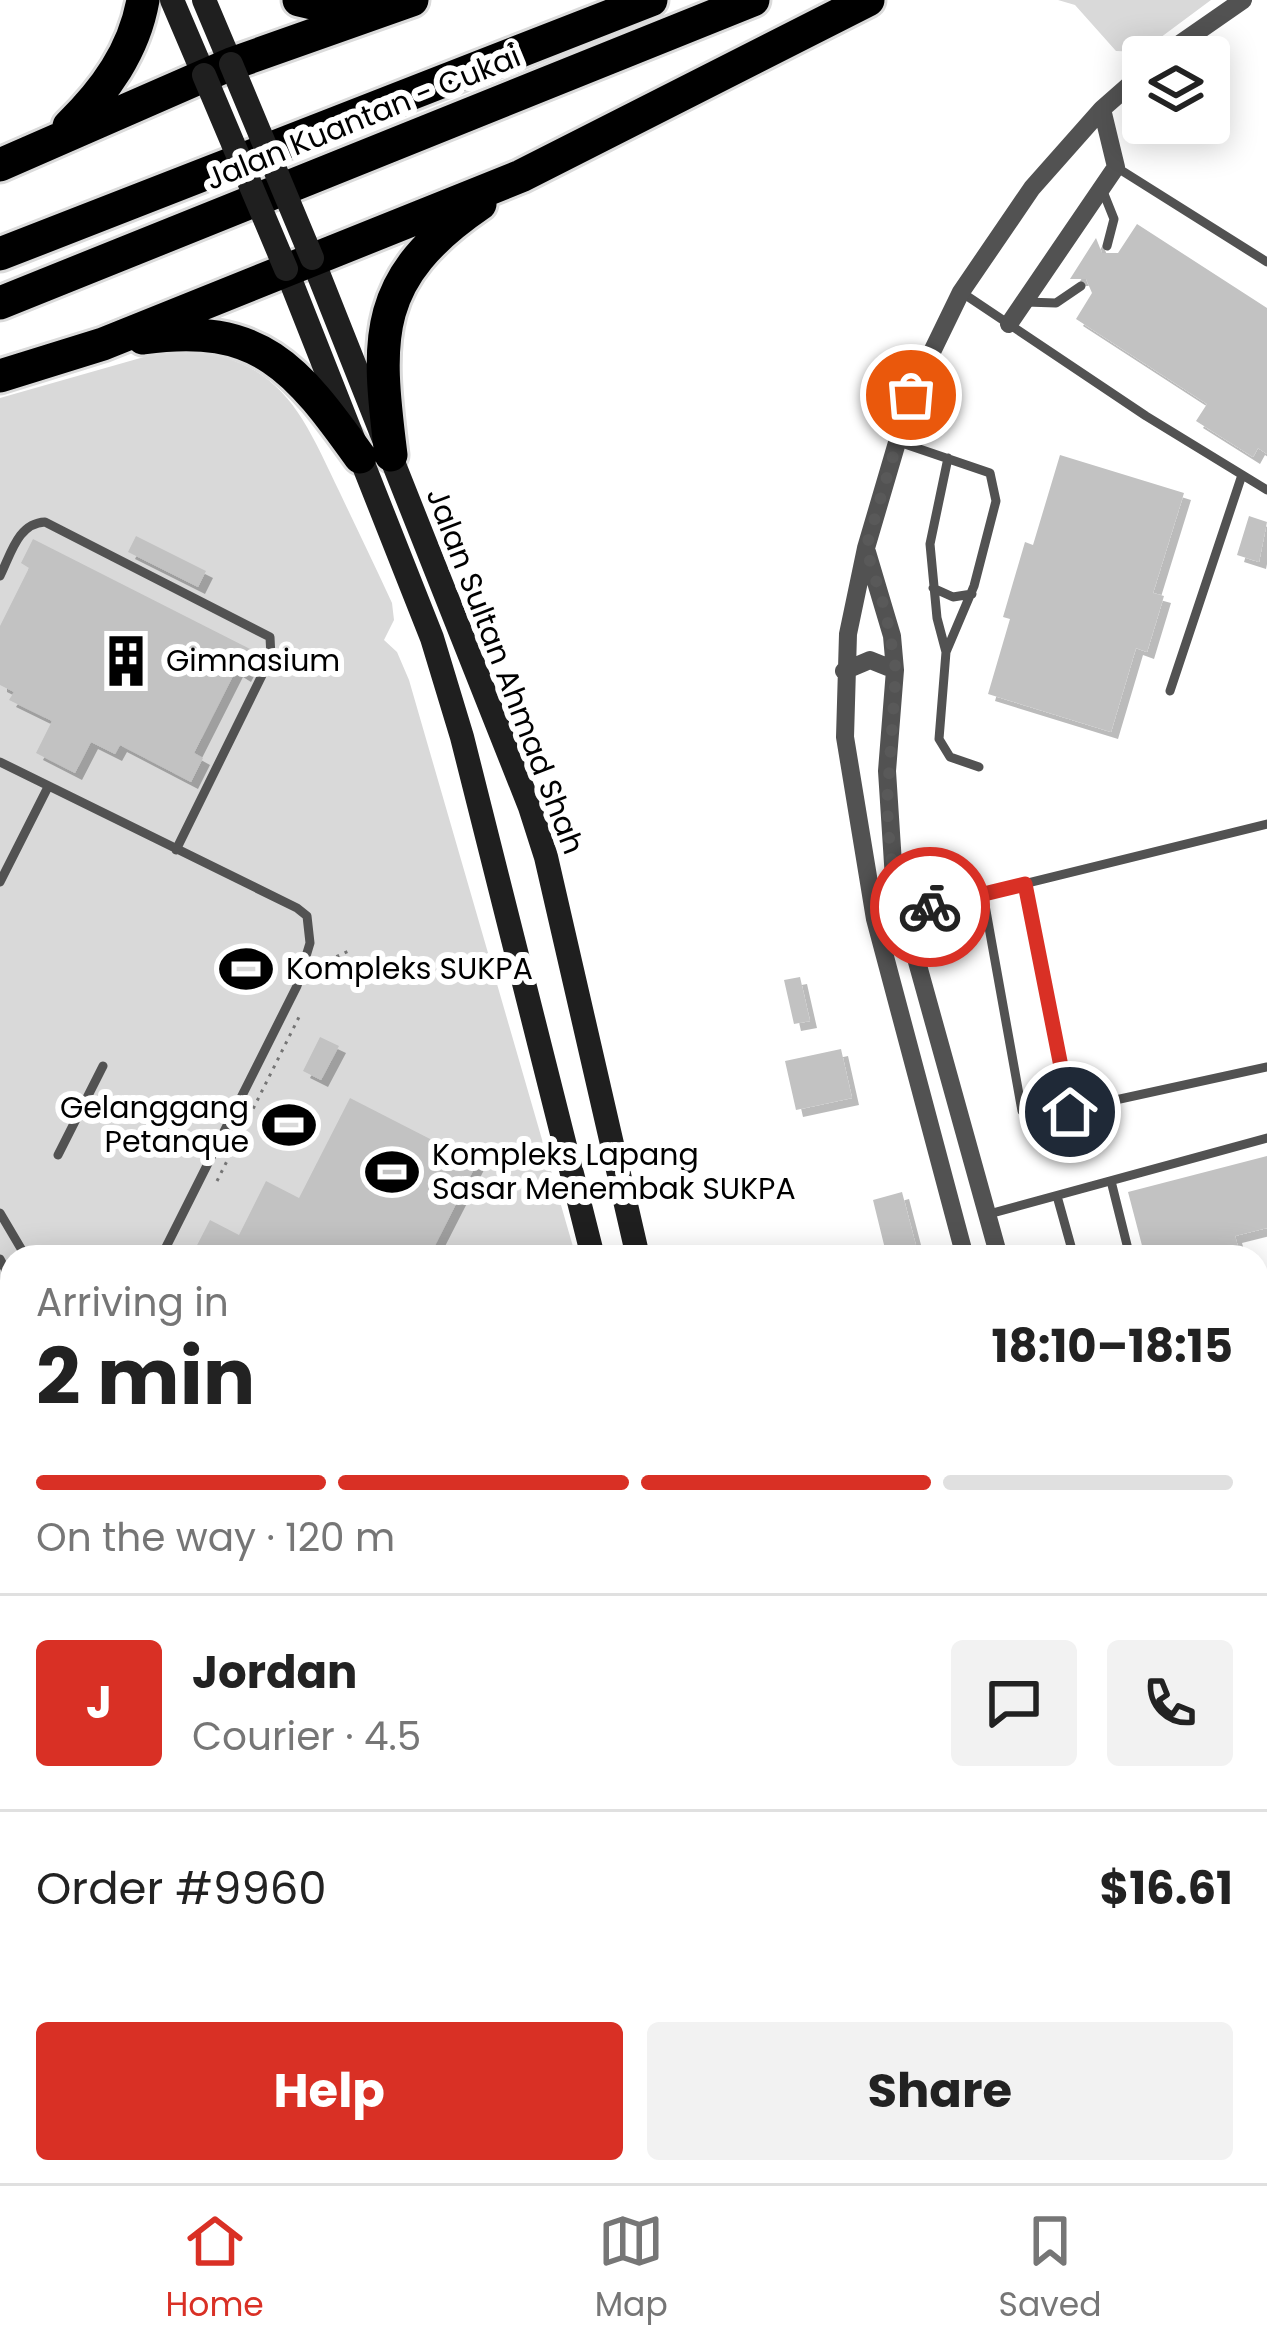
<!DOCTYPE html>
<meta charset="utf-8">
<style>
:root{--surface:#fff;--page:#f2f2f2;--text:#222;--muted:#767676;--line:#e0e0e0;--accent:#d93025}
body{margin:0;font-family:Poppins,sans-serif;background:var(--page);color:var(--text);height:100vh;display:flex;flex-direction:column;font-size:45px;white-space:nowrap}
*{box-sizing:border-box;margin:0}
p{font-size:39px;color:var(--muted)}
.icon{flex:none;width:66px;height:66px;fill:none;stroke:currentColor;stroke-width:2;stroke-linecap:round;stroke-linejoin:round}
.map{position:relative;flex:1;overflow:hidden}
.panel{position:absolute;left:0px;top:1245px;width:1269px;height:939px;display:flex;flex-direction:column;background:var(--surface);border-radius:36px 36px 0 0;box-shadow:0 6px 30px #0003}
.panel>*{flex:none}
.tools{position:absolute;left:1122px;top:36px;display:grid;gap:24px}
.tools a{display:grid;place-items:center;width:108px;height:108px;border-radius:12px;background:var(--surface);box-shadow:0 6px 30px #0003;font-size:60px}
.pin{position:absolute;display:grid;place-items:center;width:102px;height:102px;color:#fff;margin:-51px;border:6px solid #fff;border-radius:50%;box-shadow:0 3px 12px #0007}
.courier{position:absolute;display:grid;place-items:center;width:120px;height:120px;margin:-60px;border:9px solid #d93025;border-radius:50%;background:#fff;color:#222;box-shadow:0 3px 15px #0007}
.summary em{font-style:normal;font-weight:700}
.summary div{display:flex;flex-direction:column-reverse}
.summary{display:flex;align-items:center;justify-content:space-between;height:204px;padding:0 36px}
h1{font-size:78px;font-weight:700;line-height:90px}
.bar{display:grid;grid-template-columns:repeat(4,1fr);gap:18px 12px;align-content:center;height:144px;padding:0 36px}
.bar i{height:15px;border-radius:9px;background:var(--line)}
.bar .current{background:var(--accent)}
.bar p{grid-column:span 4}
.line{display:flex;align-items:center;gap:30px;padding:0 36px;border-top:3px solid var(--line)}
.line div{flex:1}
.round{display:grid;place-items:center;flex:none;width:126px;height:126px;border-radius:12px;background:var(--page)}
.button{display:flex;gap:24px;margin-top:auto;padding:24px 36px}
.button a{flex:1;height:138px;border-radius:12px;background:var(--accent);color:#fff;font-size:48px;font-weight:700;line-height:138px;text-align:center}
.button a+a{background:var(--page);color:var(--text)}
.dock{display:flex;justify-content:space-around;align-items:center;height:168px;border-top:3px solid var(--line);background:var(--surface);font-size:33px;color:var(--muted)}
.dock a{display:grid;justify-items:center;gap:6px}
.dock .current{color:var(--accent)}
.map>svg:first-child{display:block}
.green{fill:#d9d9d9}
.water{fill:#a0a0a0}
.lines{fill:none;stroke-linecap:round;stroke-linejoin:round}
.stream{stroke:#a0a0a0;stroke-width:6}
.building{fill:#c2c2c2;filter:url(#shadow)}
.highway-casing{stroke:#dbdbdb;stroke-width:39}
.path{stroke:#747474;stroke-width:3;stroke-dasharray:3 6;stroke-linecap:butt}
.lane{stroke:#525252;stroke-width:9}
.street{stroke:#525252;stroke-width:18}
.secondary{stroke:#1f1f1f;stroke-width:24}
.highway{stroke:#000;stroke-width:33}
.secondary-bridge{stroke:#1f1f1f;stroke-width:24}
.done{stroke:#595959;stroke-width:12;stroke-dasharray:0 21.6}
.route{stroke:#d93025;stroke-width:15}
.labels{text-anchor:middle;stroke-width:12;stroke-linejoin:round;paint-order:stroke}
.street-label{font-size:30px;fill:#000;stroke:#fff}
.poi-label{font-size:30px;fill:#000;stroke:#fff;text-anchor:start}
</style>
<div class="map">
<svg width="1267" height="2183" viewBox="0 0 1267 2183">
<defs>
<filter id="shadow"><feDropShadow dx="7" dy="7" stdDeviation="0" flood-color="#0004"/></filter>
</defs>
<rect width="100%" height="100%" fill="#fff"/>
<path class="green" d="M1058,0H1211L1141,52L1116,51L1075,5Z
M184,350C282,359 302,414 340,493C357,529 375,566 392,603L394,620L384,640L397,652L409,680L576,1257H12V1588L0,1594V398L158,353Z
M12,1660V2029L0,2028V1667Z"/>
<path class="water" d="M1267,1745V1855L1257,1864V1746Z"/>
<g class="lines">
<path class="stream" d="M0,1983L12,1981"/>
</g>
<path class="building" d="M1137,224L1267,308V454L1258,448L1253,457L1196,421L1207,404L1076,319L1092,293L1086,279H1070L1096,238L1102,253H1118Z
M1060,455L1184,493L1153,593L1164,596L1147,652L1136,648L1111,732L988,694L1010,619L1003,617L1025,542L1033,545Z
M1249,516L1267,522L1259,562L1237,555Z
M136,536L206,571L198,587L128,552Z
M33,539L256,652L244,675L236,670L194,753L203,758L191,782L120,745L115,754L91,742L75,773L36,753L52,721L9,700L14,692L0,685V626L29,568L21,563Z
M800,977L810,1021L794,1024L784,980Z
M320,1037L339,1046L321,1080L303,1071Z
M841,1049L852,1098L796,1110L785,1061Z
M350,1098L477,1163L429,1257H191L210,1220L239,1235L266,1181L299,1198Z
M1267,1156V1228L1235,1236L1241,1257H1145L1128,1192Z
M902,1192L919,1257H887L873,1200Z"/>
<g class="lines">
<g class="highway-casing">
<path id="highway" d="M299,0L329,7H368
M69,126C105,91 134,51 143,0
M0,165L231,64L412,0
M0,254L651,0
M0,303L753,0
M143,338C260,321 297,369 360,457
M0,376L103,344L521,176L868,0
M391,455C376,336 372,278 480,204"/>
</g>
<path class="path" d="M320,964L351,950
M217,1181L301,1013"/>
<path class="lane" d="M1116,167L1267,262
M1102,189L1114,219L1107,246
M961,292L1146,416L1267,490
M1026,302L1056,303L1081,286
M896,441L990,473L996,501L974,586L946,652L937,618L930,544L948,458
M0,576C11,554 18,523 45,522L270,637L271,657L176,850
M933,588L953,597L972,594
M946,652L939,739L950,757L979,767
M1170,691L1242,475
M0,762L297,908L307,916L310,943L297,986L161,1257
M0,882L48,787
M1025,884L1070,1112
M983,894L1022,1111L1033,1118L1267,1067
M902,914L1267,824
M58,1155L103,1066
M1111,1181L1130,1257
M1057,1196L1074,1257
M0,1213L26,1257
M989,1214L1267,1138
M0,1259L12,1282
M0,1298L12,1294
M1257,1391L1267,1388
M1194,2172L1204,2183"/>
<path class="street" d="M1161,57L1243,0
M1009,324L1116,167L1102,109
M867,552L892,636L895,670L887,771L894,879L999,1257
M844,671L870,660L895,670
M965,1257L875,919L845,737L848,634L866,548L911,395L961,292L1032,188L1102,109L1143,73
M1257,1635L1267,1637
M1257,1665L1267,1666
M0,2050L12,2051
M44,2183L48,2172"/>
<path class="secondary" d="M172,0L204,75
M204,0L231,64
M312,258L530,807L546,857L638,1257
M286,269L432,638L462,737L593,1257
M0,1616L12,1609
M0,1649L12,1642
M831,2172L834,2183
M880,2172L883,2183"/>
<use href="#highway" class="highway"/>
<path class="secondary-bridge" d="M231,64L312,258
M204,75L286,269"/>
</g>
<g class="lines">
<path class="done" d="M911,395L866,548L886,613L896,670L887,804L890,852L902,914L930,907"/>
<path class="route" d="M930,907L1025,884L1070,1112"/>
</g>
<defs>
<g id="building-bare" transform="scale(4.14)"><path d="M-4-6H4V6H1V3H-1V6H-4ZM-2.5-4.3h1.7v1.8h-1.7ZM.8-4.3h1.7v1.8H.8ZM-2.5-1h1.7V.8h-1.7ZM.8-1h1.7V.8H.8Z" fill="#000" stroke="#fff" stroke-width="2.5" paint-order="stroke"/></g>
<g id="stadium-bare" transform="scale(4.14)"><path d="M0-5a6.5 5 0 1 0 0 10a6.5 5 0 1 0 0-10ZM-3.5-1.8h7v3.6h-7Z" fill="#000" stroke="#fff" stroke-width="2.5" paint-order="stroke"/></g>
</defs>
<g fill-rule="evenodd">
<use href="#building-bare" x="126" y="661"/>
<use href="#stadium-bare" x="246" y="969"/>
<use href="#stadium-bare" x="289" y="1125"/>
<use href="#stadium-bare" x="392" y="1172"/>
</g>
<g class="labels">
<g class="street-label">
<text transform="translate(363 118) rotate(-22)" y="10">Jalan Kuantan - Cukai</text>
<text transform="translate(505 671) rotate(69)" y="10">Jalan Sultan Ahmad Shah</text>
</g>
<g class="poi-label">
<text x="166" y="671">Gimnasium</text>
<text x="286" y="979">Kompleks SUKPA</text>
<text x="249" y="1118" text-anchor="end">Gelanggang<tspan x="249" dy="34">Petanque</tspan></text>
<text x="432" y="1165">Kompleks Lapang<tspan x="432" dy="34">Sasar Menembak SUKPA</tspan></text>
</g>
</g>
</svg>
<div class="tools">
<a><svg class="icon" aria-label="layers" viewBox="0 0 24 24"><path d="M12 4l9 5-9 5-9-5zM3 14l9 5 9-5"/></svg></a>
</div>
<div class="pin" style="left:911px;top:395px;background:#ea580c"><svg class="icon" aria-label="bag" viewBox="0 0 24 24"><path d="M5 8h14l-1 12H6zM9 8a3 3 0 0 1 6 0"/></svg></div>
<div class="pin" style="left:1070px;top:1112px;background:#1f2937"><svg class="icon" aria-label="home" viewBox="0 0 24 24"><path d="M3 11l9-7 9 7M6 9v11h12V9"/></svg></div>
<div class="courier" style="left:930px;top:907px"><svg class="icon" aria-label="bike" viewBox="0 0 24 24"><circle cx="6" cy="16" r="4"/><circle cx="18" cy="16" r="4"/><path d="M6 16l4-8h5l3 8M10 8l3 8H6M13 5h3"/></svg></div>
<section class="panel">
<div class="summary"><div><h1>2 min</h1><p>Arriving in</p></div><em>18:10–18:15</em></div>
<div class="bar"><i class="current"></i><i class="current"></i><i class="current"></i><i></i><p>On the way · 120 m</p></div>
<div class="line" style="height:216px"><b class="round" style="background:var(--accent);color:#fff">J</b><div><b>Jordan</b><p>Courier · 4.5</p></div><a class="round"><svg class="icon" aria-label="chat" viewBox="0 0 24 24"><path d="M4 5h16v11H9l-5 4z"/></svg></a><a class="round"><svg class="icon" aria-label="phone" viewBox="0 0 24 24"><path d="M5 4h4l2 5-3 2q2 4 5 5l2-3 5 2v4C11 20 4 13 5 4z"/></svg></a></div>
<div class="line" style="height:156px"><div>Order #9960</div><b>$16.61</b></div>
<div class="button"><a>Help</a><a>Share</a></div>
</section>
</div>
<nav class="dock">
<a class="current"><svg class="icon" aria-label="home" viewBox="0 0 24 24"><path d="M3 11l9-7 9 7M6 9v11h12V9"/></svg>Home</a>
<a><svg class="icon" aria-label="map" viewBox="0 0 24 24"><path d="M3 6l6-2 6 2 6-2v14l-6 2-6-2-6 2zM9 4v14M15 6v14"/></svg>Map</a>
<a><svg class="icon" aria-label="saved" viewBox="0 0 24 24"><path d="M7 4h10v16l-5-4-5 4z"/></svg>Saved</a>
</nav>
